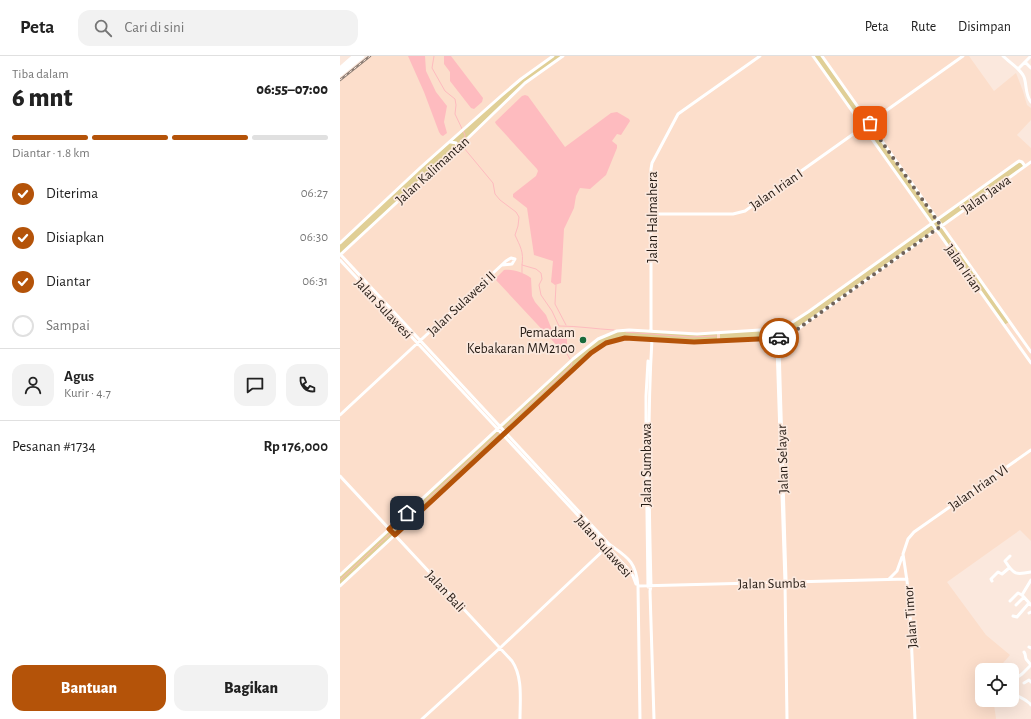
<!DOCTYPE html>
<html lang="id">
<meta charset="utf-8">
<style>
:root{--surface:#fff;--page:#f2f2f2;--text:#222;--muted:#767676;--line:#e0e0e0;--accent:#b45309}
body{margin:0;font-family:"Alegreya Sans",sans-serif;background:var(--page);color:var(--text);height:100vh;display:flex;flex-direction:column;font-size:15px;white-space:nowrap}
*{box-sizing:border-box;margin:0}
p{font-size:13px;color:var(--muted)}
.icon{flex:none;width:22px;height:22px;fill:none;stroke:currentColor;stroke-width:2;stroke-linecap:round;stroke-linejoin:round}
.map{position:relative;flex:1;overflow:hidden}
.drawer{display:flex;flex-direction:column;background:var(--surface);width:340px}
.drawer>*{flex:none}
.tools{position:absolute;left:635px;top:607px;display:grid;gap:8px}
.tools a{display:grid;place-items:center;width:44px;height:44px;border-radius:8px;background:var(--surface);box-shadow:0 4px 16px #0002;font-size:20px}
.pin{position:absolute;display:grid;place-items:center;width:34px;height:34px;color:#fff;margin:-17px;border-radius:8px;box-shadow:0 2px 6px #0006}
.courier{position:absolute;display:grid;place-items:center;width:40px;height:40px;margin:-20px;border:3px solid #b45309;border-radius:50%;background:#fff;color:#222;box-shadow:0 1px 5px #0007}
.head em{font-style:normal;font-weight:800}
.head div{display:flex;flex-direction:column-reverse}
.head{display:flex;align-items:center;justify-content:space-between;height:68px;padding:0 12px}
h1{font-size:26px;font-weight:800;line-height:30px}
.bar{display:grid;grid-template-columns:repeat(4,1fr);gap:6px 4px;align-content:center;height:48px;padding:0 12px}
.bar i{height:5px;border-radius:3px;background:var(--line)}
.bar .on{background:var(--accent)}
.bar p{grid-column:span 4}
.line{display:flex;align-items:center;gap:10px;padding:0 12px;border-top:1px solid var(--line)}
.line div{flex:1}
.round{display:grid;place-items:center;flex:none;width:42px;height:42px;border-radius:12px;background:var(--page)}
ol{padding:0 12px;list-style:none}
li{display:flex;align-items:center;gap:12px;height:44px}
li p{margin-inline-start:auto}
li .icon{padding:4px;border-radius:50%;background:var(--accent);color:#fff;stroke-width:4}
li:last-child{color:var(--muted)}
li i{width:22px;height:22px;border:2px solid var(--line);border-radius:50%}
.cta{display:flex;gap:8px;margin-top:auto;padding:8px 12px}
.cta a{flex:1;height:46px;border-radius:12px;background:var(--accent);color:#fff;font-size:16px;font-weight:800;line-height:46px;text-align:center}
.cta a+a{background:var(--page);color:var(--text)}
header{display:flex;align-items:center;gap:24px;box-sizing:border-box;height:56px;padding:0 20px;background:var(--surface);border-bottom:1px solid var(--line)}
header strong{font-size:19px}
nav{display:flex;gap:22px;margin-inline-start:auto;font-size:14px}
.search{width:280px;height:36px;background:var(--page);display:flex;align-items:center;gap:10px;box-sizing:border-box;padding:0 14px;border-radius:12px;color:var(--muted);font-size:15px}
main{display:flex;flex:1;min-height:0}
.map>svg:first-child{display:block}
.built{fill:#fcdecb}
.green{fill:#e0cf96}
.water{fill:#febbbf}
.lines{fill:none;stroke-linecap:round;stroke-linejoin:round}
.stream{stroke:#febbbf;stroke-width:1}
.minor{stroke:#fff;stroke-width:3}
.highway{stroke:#fff;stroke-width:5}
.rail-casing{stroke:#8c7d74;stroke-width:2.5}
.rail{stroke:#fbe8dd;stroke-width:1;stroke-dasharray:3;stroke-linecap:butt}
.done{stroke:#70635a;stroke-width:4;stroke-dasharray:0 7.2}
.route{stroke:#b45309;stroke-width:5}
.poi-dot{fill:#196a3b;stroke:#fbe8dd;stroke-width:1.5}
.labels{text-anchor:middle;stroke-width:3.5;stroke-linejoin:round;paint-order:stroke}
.street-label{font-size:14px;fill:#251b14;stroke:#fbe8dd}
.poi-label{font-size:14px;fill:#251b14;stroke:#fbe8dd;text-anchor:end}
</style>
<header>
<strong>Peta</strong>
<div class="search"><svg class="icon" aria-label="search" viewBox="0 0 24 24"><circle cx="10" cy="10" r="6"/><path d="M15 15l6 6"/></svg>Cari di sini</div>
<nav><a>Peta</a><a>Rute</a><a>Disimpan</a></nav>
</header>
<main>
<section class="drawer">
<div class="head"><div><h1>6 mnt</h1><p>Tiba dalam</p></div><em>06:55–07:00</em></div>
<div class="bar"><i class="on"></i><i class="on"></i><i class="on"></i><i></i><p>Diantar · 1.8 km</p></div>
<ol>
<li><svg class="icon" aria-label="check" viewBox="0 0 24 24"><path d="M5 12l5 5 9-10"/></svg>Diterima<p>06:27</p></li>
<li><svg class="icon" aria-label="check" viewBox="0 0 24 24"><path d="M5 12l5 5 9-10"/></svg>Disiapkan<p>06:30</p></li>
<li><svg class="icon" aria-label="check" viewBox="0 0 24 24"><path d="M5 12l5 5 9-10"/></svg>Diantar<p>06:31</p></li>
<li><i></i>Sampai</li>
</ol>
<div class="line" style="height:72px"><a class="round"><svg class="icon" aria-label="person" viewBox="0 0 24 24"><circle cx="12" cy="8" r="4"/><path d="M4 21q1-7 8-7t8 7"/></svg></a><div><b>Agus</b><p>Kurir · 4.7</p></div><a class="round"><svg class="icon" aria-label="chat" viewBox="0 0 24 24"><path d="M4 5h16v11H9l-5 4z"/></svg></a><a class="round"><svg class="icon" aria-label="phone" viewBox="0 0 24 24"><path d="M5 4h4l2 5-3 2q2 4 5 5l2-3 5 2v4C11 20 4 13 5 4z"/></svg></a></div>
<div class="line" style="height:52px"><div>Pesanan #1734</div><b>Rp 176,000</b></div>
<div class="cta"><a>Bantuan</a><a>Bagikan</a></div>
</section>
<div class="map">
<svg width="691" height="663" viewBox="0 0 691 663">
<rect width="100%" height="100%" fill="#fbe8dd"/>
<path class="built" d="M29,0H629L654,35L676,17L683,35L687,49L691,52V64L677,79L691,92V485L680,474L607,526L646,579L670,599L657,614H642V644H657L654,648L656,663H0V25Z"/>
<path class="green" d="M213,0H223L185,27L126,84L117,95L112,98L0,198V187L161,40Z
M473,0H482L597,164L679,105L685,110L601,170L669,266L664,269L596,174L448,280L441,282L380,285V276L438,273L448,269L592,167Z
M289,274L357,278L377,277V285H341L285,282L261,290L166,377L160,370L232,304L264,279Z
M157,373L162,379L0,530V519Z"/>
<path class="water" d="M68,0H85L86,15L96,36L107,50L104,66L107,77L103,80L101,79L99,76L84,36Z
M104,0H111L143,42L142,46L134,53L131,52L110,25V16L104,8Z
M185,39L188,40L225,91L271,57L277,56L289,63L290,65L281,79L277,78L272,85L277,89V92L266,119L250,133L240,132L236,140L234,152L224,173L221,227L215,229L211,226L213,205L194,199L187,152L173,141V138L196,120L198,115L197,113L156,68L155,66L182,40Z
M164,214C173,213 184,217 191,222L192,240L195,246L206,259L214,279L218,281L223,278L227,280V298L223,296L155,223Z"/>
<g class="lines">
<path class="stream" d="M94,0L92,12L105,35L115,43L116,49L115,58L125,79L124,85
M124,88V92L153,127L155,138L160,144L176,156L179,161L178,170L175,179C180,190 184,196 182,209L196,213L201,217L202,223L199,229L201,239L212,255L219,270C238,270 256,273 274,274
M182,217V209
M216,229L215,248L226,269
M286,276L349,281L376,280
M227,298L230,303
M53,475L231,310L232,307
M0,524L51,477"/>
<path class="minor" d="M473,0L691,307
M482,0L691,296
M663,0C670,7 680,12 684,21C687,29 685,39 691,46
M685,6L691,12
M678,13L691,0
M111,86L116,87L119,93
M311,158H393L405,155L623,0
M0,187L81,111L161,40L181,23L213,0
M0,198L269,488C287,501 296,505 298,530L300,663
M0,199L95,111L109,99L117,95L126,84L185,27L223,0
M0,204L288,513L293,520L296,528
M311,275V113L312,107L338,58L420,0
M312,283C307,366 309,447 311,530L310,535L314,663
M433,283L436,286L437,290L445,527L446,524L445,492L439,290L444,281
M0,359L166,205L171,202L175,203L172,208L162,209
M0,420L172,605C183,621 180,644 180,663
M670,500L665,505C674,519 676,519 691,516
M0,519L233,303L258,283L277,275L289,274L357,278L438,273L448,269L468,256L679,105L682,106L685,110
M549,523L557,515L562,501
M691,524L682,539L691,549
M652,525L651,523L658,516L662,518L669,512
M445,527L447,663
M0,530L251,297C261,289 272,284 285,282L354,286L433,283L448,280L691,106
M298,530L567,523
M308,531L306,383V340L308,305
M670,545L678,537L682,539
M676,549L684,541
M689,557L691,556
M673,560L677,561L689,547
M689,591L691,592
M684,596L685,598L686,603L691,609
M672,625L682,618L691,609
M684,627L689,624L691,626
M672,636C678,642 686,642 691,649
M82,663L160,592L268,490
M575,663L570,557L567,525L563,498L568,483L574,476L691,394"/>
<path class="highway" d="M0,13L15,0
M0,18L22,0"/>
<g class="rail-casing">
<path id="rail" d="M0,24L30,0"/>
</g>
<use href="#rail" class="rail"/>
</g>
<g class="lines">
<path class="done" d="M439,282L448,280L601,170L535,76L530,67"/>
<path class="route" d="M67,457L49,473L55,479L251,297L266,287L285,282L354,286L439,282"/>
</g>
<circle class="poi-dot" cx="243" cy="284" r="4"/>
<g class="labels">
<g class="street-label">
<text transform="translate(92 114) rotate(-42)" y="5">Jalan Kalimantan</text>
<text transform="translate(436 133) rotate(-35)" y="5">Jalan Irian I</text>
<text transform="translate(646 138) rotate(-35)" y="5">Jalan Jawa</text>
<text transform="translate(312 161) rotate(-90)" y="5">Jalan Halmahera</text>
<text transform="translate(624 212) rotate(55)" y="5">Jalan Irian</text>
<text transform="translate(121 247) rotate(-43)" y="5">Jalan Sulawesi II</text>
<text transform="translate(44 252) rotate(47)" y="5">Jalan Sulawesi</text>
<text transform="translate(442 403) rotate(-92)" y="5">Jalan Selayar</text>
<text transform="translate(306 409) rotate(-90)" y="5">Jalan Sumbawa</text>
<text transform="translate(638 431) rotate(-35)" y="5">Jalan Irian VI</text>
<text transform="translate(264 490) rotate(48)" y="5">Jalan Sulawesi</text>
<text transform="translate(432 527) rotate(-1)" y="5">Jalan Sumba</text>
<text transform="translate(106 535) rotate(47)" y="5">Jalan Bali</text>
<text transform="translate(570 561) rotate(-94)" y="5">Jalan Timor</text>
</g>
<g class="poi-label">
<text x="235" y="281">Pemadam<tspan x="235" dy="16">Kebakaran MM2100</tspan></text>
</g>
</g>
</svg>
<div class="tools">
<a><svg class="icon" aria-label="locate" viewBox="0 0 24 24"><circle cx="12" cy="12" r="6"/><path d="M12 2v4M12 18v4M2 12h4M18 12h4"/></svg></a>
</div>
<div class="pin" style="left:530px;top:67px;background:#ea580c"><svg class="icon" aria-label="bag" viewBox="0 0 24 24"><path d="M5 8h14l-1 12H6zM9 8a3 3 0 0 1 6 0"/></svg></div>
<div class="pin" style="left:67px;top:457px;background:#1f2937"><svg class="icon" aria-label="home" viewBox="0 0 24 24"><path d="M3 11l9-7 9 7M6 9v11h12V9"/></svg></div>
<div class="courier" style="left:439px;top:282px"><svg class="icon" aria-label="car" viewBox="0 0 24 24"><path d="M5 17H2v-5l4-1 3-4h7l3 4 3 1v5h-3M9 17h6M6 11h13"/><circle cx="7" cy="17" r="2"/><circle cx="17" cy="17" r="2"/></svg></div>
</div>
</main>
